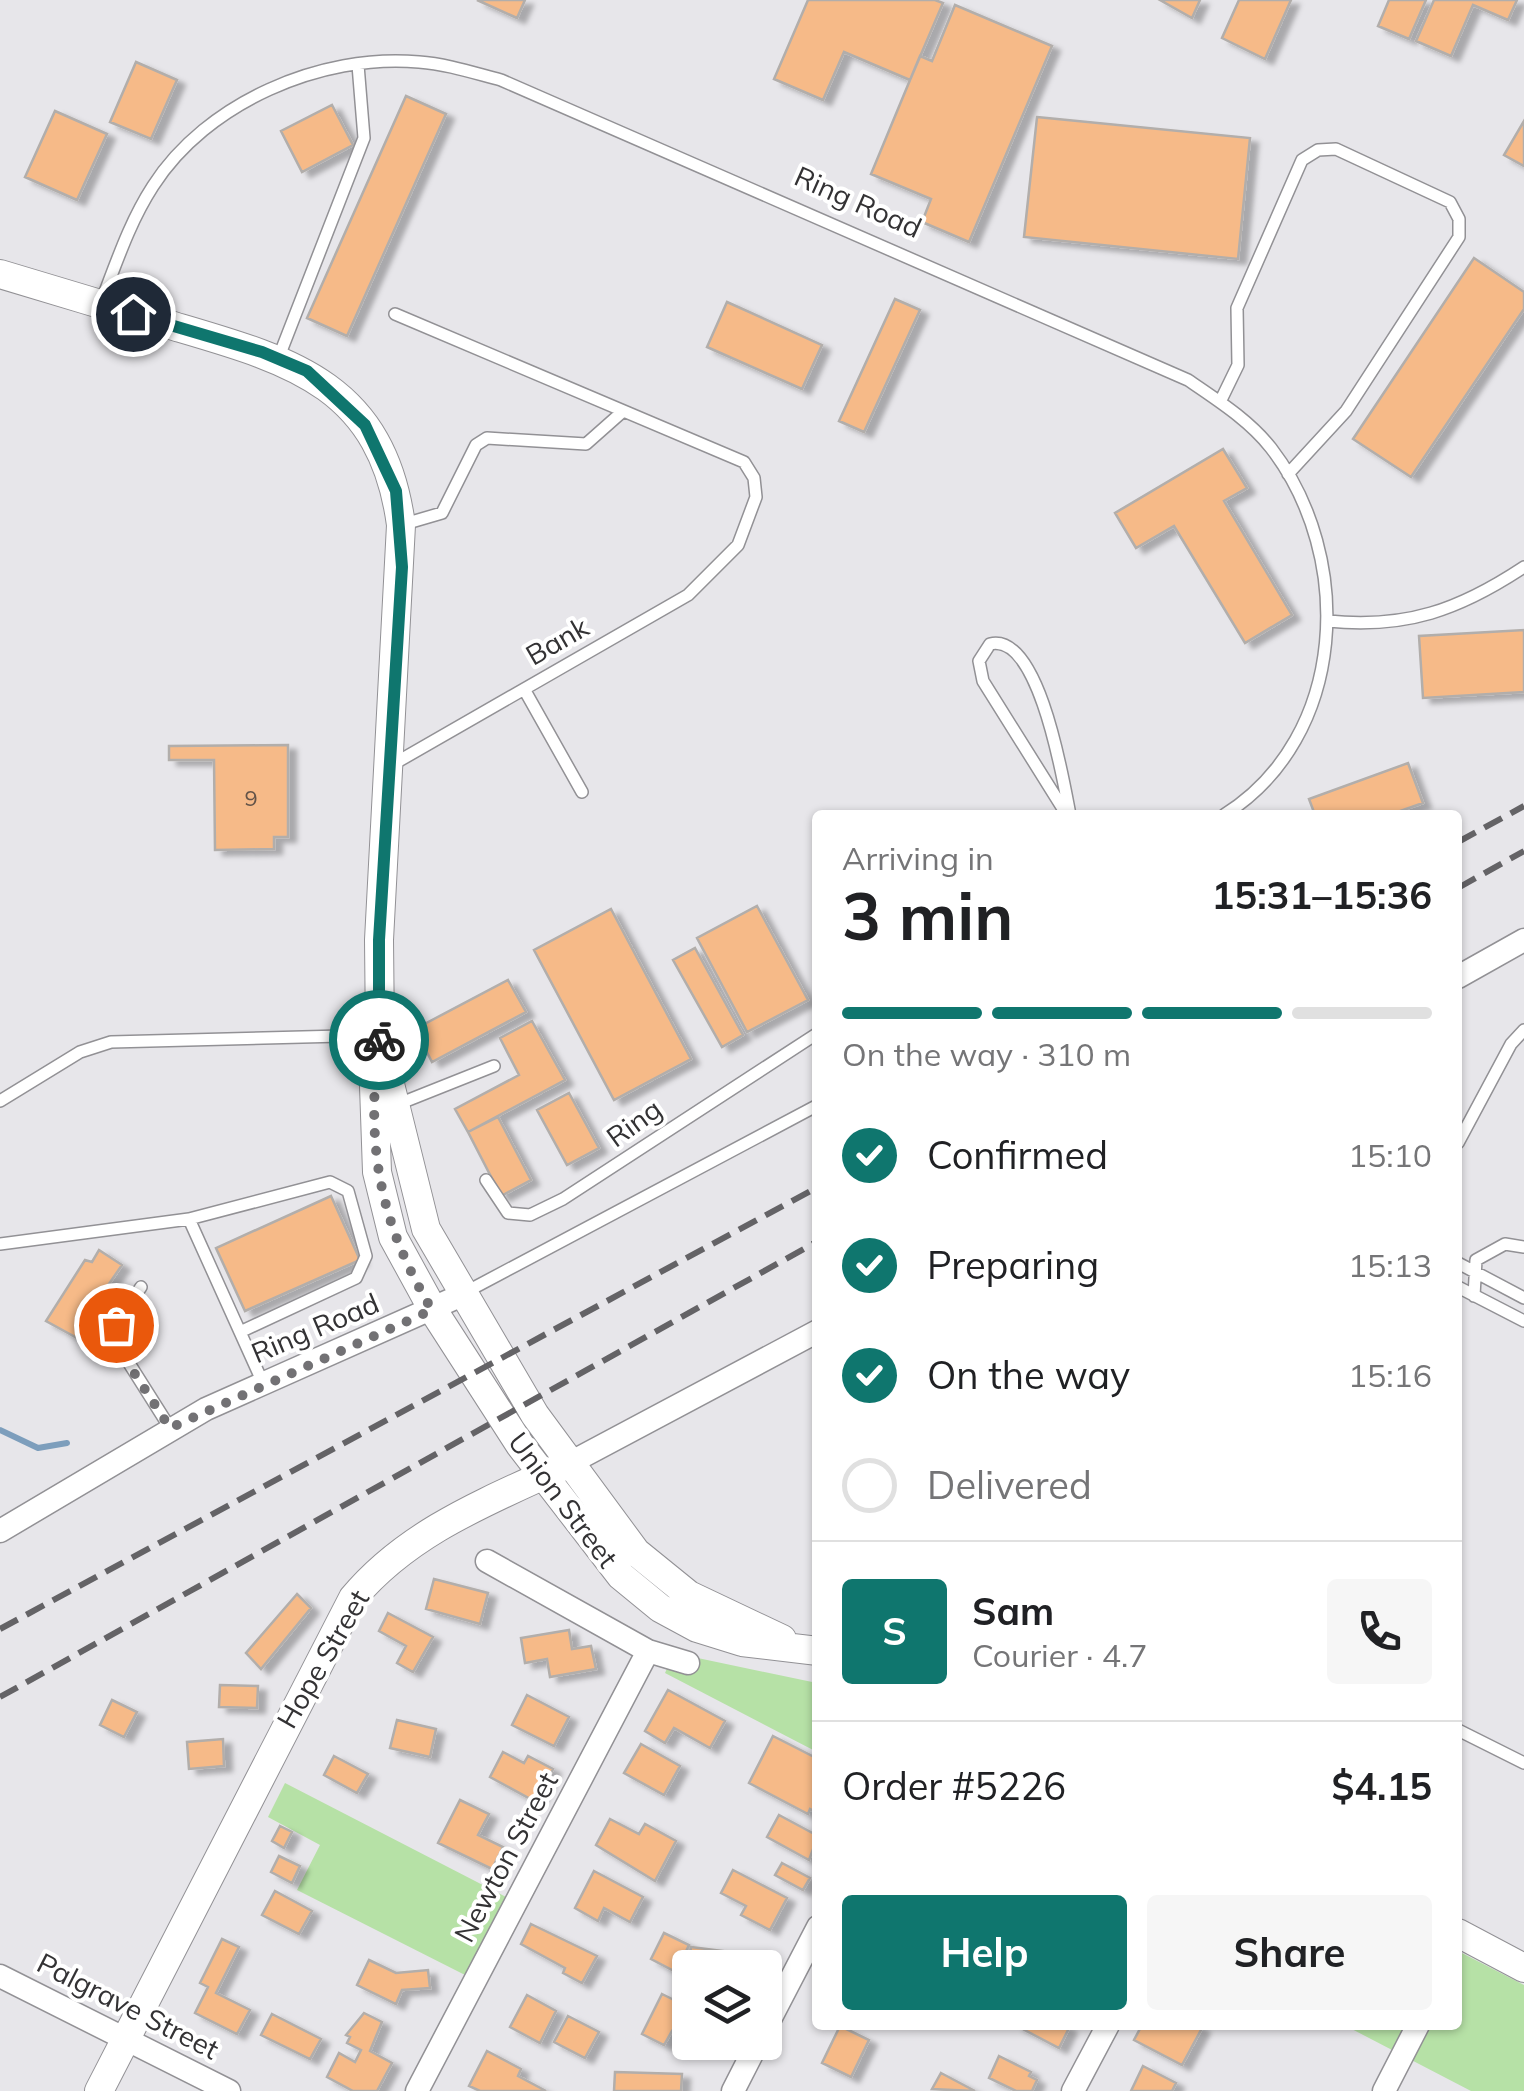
<!DOCTYPE html>
<meta charset="utf-8">
<style>
:root{--surface:#fff;--page:#f6f6f6;--text:#202124;--muted:#757577;--line:#e0e0e0;--accent:#0f766e}
body{margin:0;font-family:Mulish,sans-serif;background:var(--page);color:var(--text);height:100vh;display:flex;flex-direction:column;font-size:38px;white-space:nowrap}
*{box-sizing:border-box;margin:0}
p{font-size:32px;color:var(--muted)}
.icon{flex:none;width:55px;height:55px;fill:none;stroke:currentColor;stroke-width:2;stroke-linecap:round;stroke-linejoin:round}
.map{position:relative;flex:1;overflow:hidden}
.sheet{position:absolute;left:812px;top:810px;width:650px;height:1220px;display:flex;flex-direction:column;background:var(--surface);border-radius:10px;box-shadow:0 2px 8px #0004}
.sheet>*{flex:none}
.fabs{position:absolute;left:672px;top:1950px;display:grid;gap:20px}
.fabs a{display:grid;place-items:center;width:110px;height:110px;border-radius:10px;background:var(--surface);box-shadow:0 2px 8px #0004;font-size:50px}
.pin{position:absolute;display:grid;place-items:center;width:85px;height:85px;color:#fff;margin:-42px;border:5px solid #fff;border-radius:50%;box-shadow:0 2px 10px #0007}
.courier{position:absolute;display:grid;place-items:center;width:100px;height:100px;margin:-50px;border:8px solid #0f766e;border-radius:50%;background:#fff;color:#222;box-shadow:0 2px 12px #0007}
.summary em{font-style:normal;font-weight:700}
.summary div{display:flex;flex-direction:column-reverse}
.summary{display:flex;align-items:center;justify-content:space-between;height:170px;padding:0 30px}
h1{font-size:65px;font-weight:700;line-height:75px}
.bar{display:grid;grid-template-columns:repeat(4,1fr);gap:15px 10px;align-content:center;height:120px;padding:0 30px}
.bar i{height:12px;border-radius:8px;background:var(--line)}
.bar .on{background:var(--accent)}
.bar p{grid-column:span 4}
.line{display:flex;align-items:center;gap:25px;padding:0 30px;border-top:2px solid var(--line)}
.line div{flex:1}
.round{display:grid;place-items:center;flex:none;width:105px;height:105px;border-radius:10px;background:var(--page)}
ol{padding:0 30px;list-style:none}
li{display:flex;align-items:center;gap:30px;height:110px}
li p{margin-inline-start:auto}
li .icon{padding:10px;border-radius:50%;background:var(--accent);color:#fff;stroke-width:4}
li:last-child{color:var(--muted)}
li i{width:55px;height:55px;border:5px solid var(--line);border-radius:50%}
.primary-button{display:flex;gap:20px;margin-top:auto;padding:20px 30px}
.primary-button a{flex:1;height:115px;border-radius:10px;background:var(--accent);color:#fff;font-size:40px;font-weight:700;line-height:115px;text-align:center}
.primary-button a+a{background:var(--page);color:var(--text)}
.map>svg:first-child{display:block}
.green{fill:#b6e1a6}
.lines{fill:none;stroke-linecap:round;stroke-linejoin:round}
.stream{stroke:#7d9ebc;stroke-width:6}
.building{fill:#f6ba88;stroke:#b2aeab;stroke-width:2.5;filter:url(#shadow)}
.service-casing{stroke:#929195;stroke-width:14}
.minor-casing{stroke:#929195;stroke-width:25}
.tertiary-casing{stroke:#929195;stroke-width:30}
.service{stroke:#fff;stroke-width:11}
.minor{stroke:#fff;stroke-width:22}
.tertiary{stroke:#fff;stroke-width:28}
.rail{stroke:#646366;stroke-width:6;stroke-dasharray:20 10;stroke-linecap:butt}
.done{stroke:#727174;stroke-width:10;stroke-dasharray:0 18}
.route{stroke:#0f766e;stroke-width:12}
.labels{text-anchor:middle;stroke-width:8;stroke-linejoin:round;paint-order:stroke}
.number-label{font-size:22px;fill:#645449}
.street-label{font-size:28px;fill:#333234;stroke:#fff}
</style>
<div class="map">
<svg width="1524" height="2091" viewBox="0 0 1524 2091">
<defs>
<filter id="shadow"><feDropShadow dx="8" dy="5" stdDeviation="2.5" flood-color="#0004"/></filter>
</defs>
<rect width="100%" height="100%" fill="#e7e6ea"/>
<path class="green" d="M674,1653L817,1683V1752L665,1673Z
M285,1783L508,1898L467,1976L297,1890L320,1845L268,1817Z
M1458,1951L1524,1985V2091H1471L1344,2025H1458Z"/>
<g class="lines">
<path class="stream" d="M0,1430L38,1448L67,1443"/>
</g>
<path class="building" d="M477,0H525L517,18Z
M808,0H935L943,3L910,80L844,52L823,100L774,79Z
M1160,0H1200L1192,18Z
M1239,0H1291L1265,59L1222,38Z
M1389,0H1426L1409,39L1378,26Z
M1434,0H1517L1508,20L1473,5L1451,56L1416,41Z
M955,5L1052,46L969,242L922,222L931,199L871,174L920,56L932,61Z
M136,62L177,80L151,139L110,122Z
M406,96L446,114L347,336L307,318Z
M332,105L353,145L302,172L281,131Z
M55,111L107,134L77,200L25,177Z
M1037,117L1250,138L1238,259L1024,237Z
M1524,121V166L1504,155Z
M1474,258L1524,292V309L1411,477L1353,439Z
M895,299L920,310L864,432L839,421Z
M727,302L822,345L802,389L707,347Z
M1223,449L1247,488L1224,501L1292,615L1245,643L1174,526L1136,548L1115,513Z
M1524,630V692L1423,698L1419,636Z
M288,745V837H274V849L215,850L214,760H169V746Z
M1408,763L1423,803L1389,815H1315L1309,799Z
M757,906L808,1000L747,1032L697,938Z
M611,909L691,1059L614,1100L534,950Z
M695,948L743,1035L722,1047L673,960Z
M508,980L526,1012L432,1062L415,1029Z
M532,1021L565,1080L468,1132L455,1109L519,1075L500,1038Z
M569,1093L599,1148L567,1165L537,1110Z
M498,1117L531,1180L501,1196L468,1132Z
M331,1196L360,1260L245,1311L216,1248Z
M99,1250L122,1265L100,1297L110,1304L99,1317L106,1321L88,1344L46,1321L85,1260L92,1262Z
M434,1579L488,1593L480,1624L426,1609Z
M297,1594L311,1608L261,1669L246,1653Z
M388,1613L433,1637L413,1672L397,1663L406,1646L379,1631Z
M569,1630L572,1649L591,1646L596,1669L550,1677L547,1659L525,1663L521,1638Z
M220,1685L258,1686L257,1708L219,1707Z
M668,1690L725,1721L710,1748L674,1728L665,1743L645,1731Z
M527,1695L569,1717L554,1746L512,1725Z
M112,1700L137,1712L124,1737L100,1725Z
M397,1720L436,1729L430,1757L390,1748Z
M773,1736L818,1759V1813L810,1809L808,1814L749,1783Z
M223,1739L224,1766L189,1769L187,1742Z
M641,1744L680,1766L664,1795L624,1773Z
M503,1752L524,1763L528,1756L553,1769L536,1802L490,1777Z
M334,1756L368,1774L357,1793L324,1775Z
M460,1800L489,1814L478,1835L503,1847L492,1869L438,1843Z
M779,1815L818,1836L809,1860L767,1837Z
M610,1819L639,1834L645,1824L676,1841L655,1881L596,1845Z
M280,1826L292,1832L284,1848L272,1841Z
M279,1856L300,1866L292,1883L271,1872Z
M782,1863L810,1878L803,1890L775,1875Z
M733,1870L787,1898L770,1930L741,1915L746,1906L721,1893Z
M594,1871L643,1897L630,1922L604,1908L598,1921L575,1908Z
M275,1891L312,1911L299,1934L262,1915Z
M531,1924L597,1956L582,1983L563,1973L565,1968L521,1944Z
M664,1933L689,1945L676,1972L651,1959Z
M222,1939L239,1947L216,1993L250,2010L237,2034L195,2013L208,1987L200,1983Z
M691,1947L747,1954L746,1968H690L687,1977Z
M369,1960L396,1973L428,1970L430,1988L402,1990L396,2004L357,1985Z
M662,1994L690,2008V2040L672,2031L664,2045L642,2034Z
M527,1995L556,2011L540,2043L510,2027Z
M364,2013L382,2022L370,2051L392,2063L377,2091H353L327,2077L339,2053L355,2062L361,2050L347,2043L350,2037L346,2035Z
M272,2014L321,2039L310,2059L261,2035Z
M568,2016L599,2032L585,2058L554,2042Z
M1015,2025H1063L1069,2028L1059,2048Z
M1142,2025H1196L1202,2028L1182,2065L1134,2040Z
M840,2026L869,2040L851,2077L822,2063Z
M487,2051L521,2069L518,2076L546,2091H480L469,2086Z
M999,2056L1031,2072L1029,2076L1037,2080L1032,2091H1016L989,2078Z
M1143,2066L1176,2083L1172,2091H1131Z
M615,2072L682,2074L681,2091H614Z
M941,2073L975,2091L932,2089Z"/>
<g class="lines">
<g class="service-casing">
<path id="service" d="M100,305C116,264 129,223 153,186C206,103 321,53 419,62C447,64 474,73 501,80L1188,380C1217,400 1249,420 1271,448C1355,557 1348,737 1224,815
M278,359L364,138L358,65
M1220,402L1238,365L1237,308L1302,160L1318,150L1336,149L1450,202L1459,219V237L1346,411L1288,474
M401,525L442,513L476,445L487,438L586,444L621,413
M1328,621C1406,629 1459,610 1524,567
M524,689L582,792
M390,766L688,595L738,545L756,497L754,478L744,462L395,314
M1067,815L983,681L979,661L990,644C1039,632 1063,779 1070,815
M0,1101L80,1052L111,1042L380,1035
M396,1105L494,1066
M1458,1143L1511,1044L1524,1030
M486,1180L508,1213L530,1215L563,1199L818,1033
M189,1219L330,1182L348,1191L366,1256L356,1278L240,1332
M0,1244L189,1219L263,1383
M1458,1263L1524,1298
M141,1287L116,1325L115,1341L170,1428
M1458,1287L1524,1321
M464,1293L818,1105
M1474,1296L1476,1260L1505,1244L1524,1247
M1458,1730L1524,1763"/>
</g>
<g class="minor-casing">
<path id="minor" d="M1458,977L1524,940
M570,1463L818,1331
M0,1531L206,1409L462,1295
M487,1561L648,1651L688,1663
M0,1976L229,2091
M765,2029L818,1927
M417,2091L648,1651
M733,2091L758,2042
M1073,2091L1108,2025
M1384,2091L1418,2025"/>
</g>
<g class="tertiary-casing">
<path id="tertiary" d="M0,274C57,291 113,308 170,325C289,360 382,383 401,525L379,940L380,1035L374,1086L377,1172L393,1237L433,1310L520,1445L621,1576L660,1608L697,1628L742,1642L818,1651
M385,1064L426,1229L535,1415L636,1552L689,1595L782,1639
M1458,1933L1524,1968
M99,2091L353,1598C410,1530 491,1500 570,1463"/>
</g>
<use href="#service" class="service"/>
<use href="#minor" class="minor"/>
<use href="#tertiary" class="tertiary"/>
<path class="rail" d="M1458,842L1524,806
M1458,888L1524,851
M0,1629L818,1187
M0,1697L818,1241"/>
</g>
<g class="lines">
<path class="done" d="M116,1325L118,1348L170,1428L432,1310C378,1220 366,1144 379,1040"/>
<path class="route" d="M133,314L262,352L307,371L365,425L396,491L402,567L379,940V1040"/>
</g>
<g class="labels">
<g class="number-label">
<text x="251" y="806">9</text>
</g>
<g class="street-label">
<text transform="translate(858 202) rotate(24)" y="10">Ring Road</text>
<text transform="translate(557 641) rotate(-30)" y="10">Bank</text>
<text transform="translate(634 1123) rotate(-36)" y="10">Ring</text>
<text transform="translate(315 1328) rotate(-23)" y="10">Ring Road</text>
<text transform="translate(563 1500) rotate(53)" y="10">Union Street</text>
<text transform="translate(323 1659) rotate(-60)" y="10">Hope Street</text>
<text transform="translate(506 1857) rotate(-62)" y="10">Newton Street</text>
<text transform="translate(128 2006) rotate(27)" y="10">Palgrave Street</text>
</g>
</g>
</svg>
<div class="fabs">
<a><svg class="icon" aria-label="layers" viewBox="0 0 24 24"><path d="M12 4l9 5-9 5-9-5zM3 14l9 5 9-5"/></svg></a>
</div>
<div class="pin" style="left:116px;top:1325px;background:#ea580c"><svg class="icon" aria-label="bag" viewBox="0 0 24 24"><path d="M5 8h14l-1 12H6zM9 8a3 3 0 0 1 6 0"/></svg></div>
<div class="pin" style="left:133px;top:314px;background:#1f2937"><svg class="icon" aria-label="home" viewBox="0 0 24 24"><path d="M3 11l9-7 9 7M6 9v11h12V9"/></svg></div>
<div class="courier" style="left:379px;top:1040px"><svg class="icon" aria-label="bike" viewBox="0 0 24 24"><circle cx="6" cy="16" r="4"/><circle cx="18" cy="16" r="4"/><path d="M6 16l4-8h5l3 8M10 8l3 8H6M13 5h3"/></svg></div>
<section class="sheet">
<div class="summary"><div><h1>3 min</h1><p>Arriving in</p></div><em>15:31–15:36</em></div>
<div class="bar"><i class="on"></i><i class="on"></i><i class="on"></i><i></i><p>On the way · 310 m</p></div>
<ol>
<li><svg class="icon" aria-label="check" viewBox="0 0 24 24"><path d="M5 12l5 5 9-10"/></svg>Confirmed<p>15:10</p></li>
<li><svg class="icon" aria-label="check" viewBox="0 0 24 24"><path d="M5 12l5 5 9-10"/></svg>Preparing<p>15:13</p></li>
<li><svg class="icon" aria-label="check" viewBox="0 0 24 24"><path d="M5 12l5 5 9-10"/></svg>On the way<p>15:16</p></li>
<li><i></i>Delivered</li>
</ol>
<div class="line" style="height:180px"><b class="round" style="background:var(--accent);color:#fff">S</b><div><b>Sam</b><p>Courier · 4.7</p></div><a class="round"><svg class="icon" aria-label="phone" viewBox="0 0 24 24"><path d="M5 4h4l2 5-3 2q2 4 5 5l2-3 5 2v4C11 20 4 13 5 4z"/></svg></a></div>
<div class="line" style="height:130px"><div>Order #5226</div><b>$4.15</b></div>
<div class="primary-button"><a>Help</a><a>Share</a></div>
</section>
</div>
